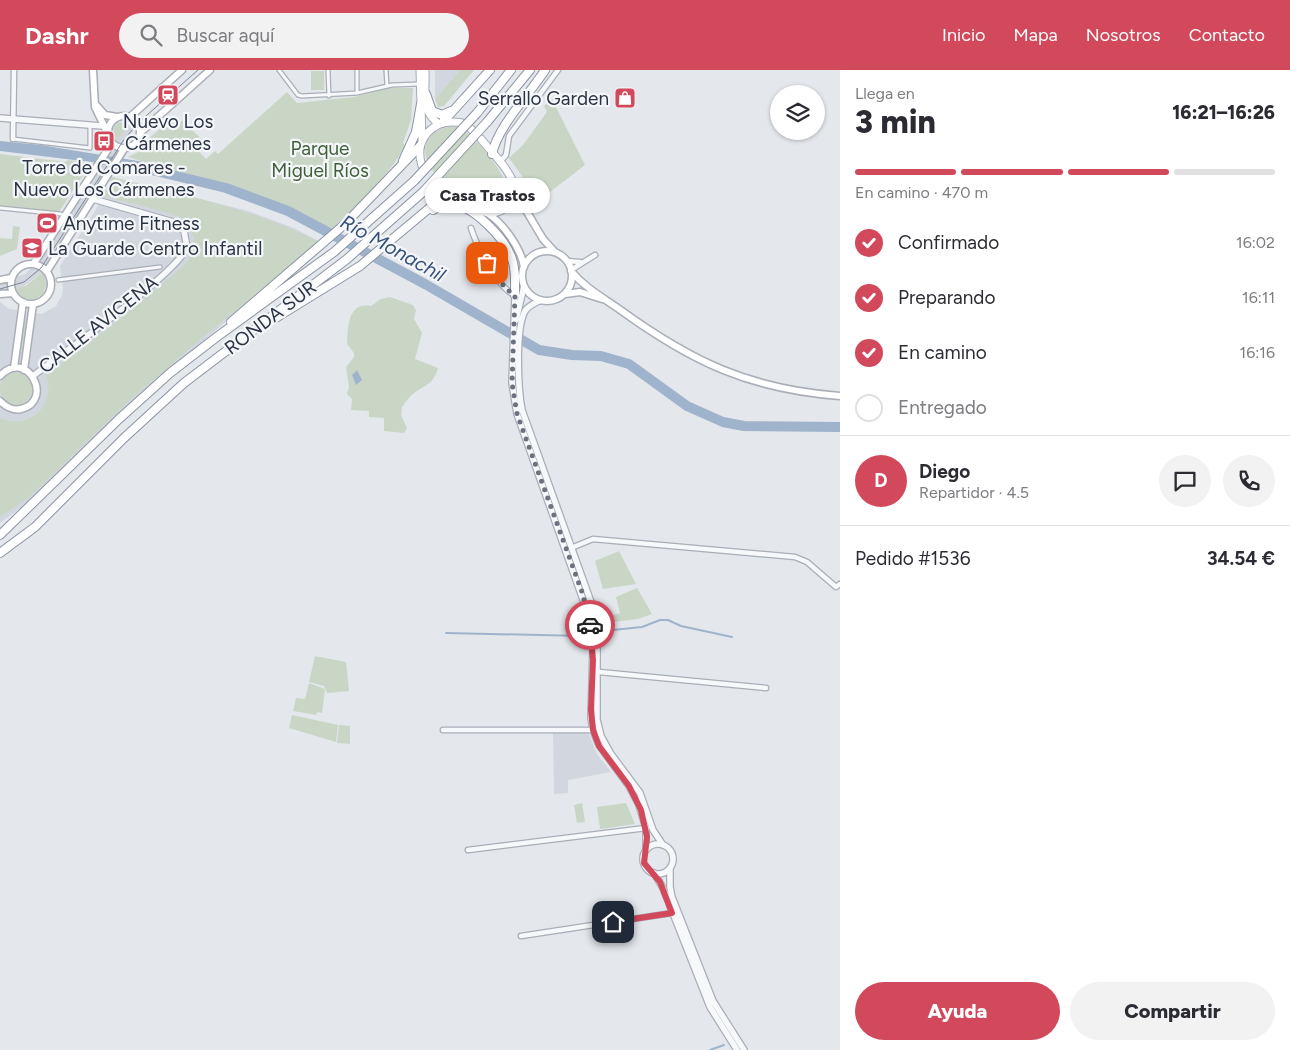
<!DOCTYPE html>
<html lang="es">
<meta charset="utf-8">
<style>
:root{--surface:#fff;--page:#f2f2f3;--text:#2b2b33;--muted:#7c7c81;--line:#e1e1e2;--accent:#d1495b}
body{margin:0;font-family:Figtree,sans-serif;background:var(--page);color:var(--text);height:100vh;display:flex;flex-direction:column;font-size:19px;white-space:nowrap}
*{box-sizing:border-box;margin:0}
p{font-size:16px;color:var(--muted)}
.icon{flex:none;width:28px;height:28px;fill:none;stroke:currentColor;stroke-width:2;stroke-linecap:round;stroke-linejoin:round}
.map{position:relative;flex:1;overflow:hidden}
.side{display:flex;flex-direction:column;background:var(--surface);width:450px}
.side>*{flex:none}
.fabs{position:absolute;left:770px;top:15px;display:grid;gap:10px}
.fabs a{display:grid;place-items:center;width:55px;height:55px;border-radius:50%;background:var(--surface);box-shadow:0 1px 4px #0004;font-size:25px}
.pin{position:absolute;display:grid;place-items:center;width:42px;height:42px;color:#fff;margin:-21px;border-radius:10px;box-shadow:0 2px 8px #0006}
.courier{position:absolute;display:grid;place-items:center;width:50px;height:50px;margin:-25px;border:4px solid #d1495b;border-radius:50%;background:#fff;color:#222;box-shadow:0 1px 6px #0007}
.bubble{position:absolute;height:35px;border-radius:18px;background:var(--surface);box-shadow:0 1px 4px #0004;font-size:16px;font-weight:800;line-height:35px;text-align:center}
.head em{font-style:normal;font-weight:800}
.head div{display:flex;flex-direction:column-reverse}
.head{display:flex;align-items:center;justify-content:space-between;height:85px;padding:0 15px}
h1{font-size:32px;font-weight:800;line-height:38px}
.bar{display:grid;grid-template-columns:repeat(4,1fr);gap:8px 5px;align-content:center;height:60px;padding:0 15px}
.bar i{height:6px;border-radius:4px;background:var(--line)}
.bar .on{background:var(--accent)}
.bar p{grid-column:span 4}
.line{display:flex;align-items:center;gap:12px;padding:0 15px;border-top:1px solid var(--line)}
.line div{flex:1}
.round{display:grid;place-items:center;flex:none;width:52px;height:52px;border-radius:26px;background:var(--page)}
ol{padding:0 15px;list-style:none}
li{display:flex;align-items:center;gap:15px;height:55px}
li p{margin-inline-start:auto}
li .icon{padding:5px;border-radius:50%;background:var(--accent);color:#fff;stroke-width:4}
li:last-child{color:var(--muted)}
li i{width:28px;height:28px;border:2px solid var(--line);border-radius:50%}
.action{display:flex;gap:10px;margin-top:auto;padding:10px 15px}
.action a{flex:1;height:58px;border-radius:30px;background:var(--accent);color:#fff;font-size:20px;font-weight:800;line-height:58px;text-align:center}
.action a+a{background:var(--page);color:var(--text)}
header{display:flex;align-items:center;gap:30px;box-sizing:border-box;height:70px;padding:0 25px;background:var(--accent);color:#fff}
header strong{font-size:24px}
nav{display:flex;gap:28px;margin-inline-start:auto;font-size:18px}
.search{width:350px;height:45px;background:var(--page);display:flex;align-items:center;gap:12px;box-sizing:border-box;padding:0 18px;border-radius:28px;color:var(--muted);font-size:19px}
main{display:flex;flex:1;min-height:0}
.map>svg:first-child{display:block}
.built{fill:#d2d6de}
.green{fill:#c9d6c5}
.water{fill:#9fb4cc}
.lines{fill:none;stroke-linecap:round;stroke-linejoin:round}
.stream{stroke:#9fb4cc;stroke-width:2}
.river{stroke:#9fb4cc;stroke-width:10}
.pedestrian-casing{stroke:#a9aeb7;stroke-width:5.5}
.minor-casing{stroke:#a9aeb7;stroke-width:7}
.tertiary-casing{stroke:#a9aeb7;stroke-width:8}
.secondary-casing{stroke:#a9aeb7;stroke-width:9}
.primary-casing{stroke:#a3abb8;stroke-width:9}
.motorway-casing{stroke:#8b94a3;stroke-width:10}
.pedestrian{stroke:#f7f8fa;stroke-width:3}
.minor{stroke:#f7f8fa;stroke-width:4.5}
.tertiary{stroke:#f7f8fa;stroke-width:5.5}
.secondary{stroke:#fff;stroke-width:6}
.primary{stroke:#fff;stroke-width:7}
.motorway{stroke:#fff;stroke-width:8}
.tram{stroke:#7d8696;stroke-width:1}
.motorway-bridge-casing{stroke:#8b94a3;stroke-width:10;stroke-linecap:butt}
.motorway-bridge{stroke:#fff;stroke-width:8}
.done{stroke:#6c737f;stroke-width:5;stroke-dasharray:0 9}
.route{stroke:#d1495b;stroke-width:6}
.labels{text-anchor:middle;stroke-width:4.5;stroke-linejoin:round;paint-order:stroke}
.poi-label{font-size:19px;fill:#2b3445;stroke:#f4f6f9}
.park-label{font-size:19px;fill:#3f6138;stroke:#f4f6f9}
.street-label{font-size:19px;fill:#2b3445;stroke:#f4f6f9}
.water-label{font-size:20px;font-style:italic;fill:#34527a;stroke:#f4f6f9}
</style>
<header>
<strong>Dashr</strong>
<div class="search"><svg class="icon" aria-label="search" viewBox="0 0 24 24"><circle cx="10" cy="10" r="6"/><path d="M15 15l6 6"/></svg>Buscar aquí</div>
<nav><a>Inicio</a><a>Mapa</a><a>Nosotros</a><a>Contacto</a></nav>
</header>
<main>
<div class="map">
<svg width="840" height="980" viewBox="0 0 840 980">
<rect width="100%" height="100%" fill="#e4e7ec"/>
<path class="built" d="M435,0H460L435,29Z
M132,53L135,58L122,74L116,71Z
M111,78L119,82L43,202L21,218L0,223V212L25,204L39,190Z
M112,107L248,141L294,158L320,172L145,320L27,433L0,453V232L9,239L42,244L56,236L62,225L63,218L60,196L95,141Z
M588,662L597,684L611,702L568,710V723L554,724L553,663Z"/>
<path class="green" d="M460,0H474L444,36L438,37L435,29Z
M311,1H324V20H311Z
M389,18H413L411,50L403,73L406,76C387,106 359,136 332,160L289,139L253,125L128,87L140,81L148,69L170,50L176,56L183,50L200,68L193,75L206,89L215,81L218,84L287,22L297,33L354,27Z
M552,29L585,95L546,125L542,122L530,129L522,106L509,88L523,75L547,42L544,36Z
M125,51L132,53L116,71L113,58L117,53Z
M457,56C473,64 502,98 506,115C507,122 505,127 501,133L484,137C463,127 418,102 426,74C431,60 444,57 457,56Z
M0,84L66,92L67,90L91,93L59,142L0,136Z
M112,107C182,125 253,138 317,171L312,178L203,267L128,332L30,426L0,447V348C29,361 57,335 46,305C85,275 126,246 163,213C172,205 185,197 190,187C200,169 190,151 173,144L104,126Z
M13,156L20,157L17,179L0,186V168L12,169Z
M43,202L47,214L43,224L34,230L23,228L15,220L27,215Z
M390,227L413,235L416,240L414,249L422,263L415,289L438,298C433,316 425,314 413,324C409,327 405,333 402,337L401,345L407,358L404,363L384,361V348L369,347V341L351,340L352,329L347,324L349,317L346,297L354,287V283L347,274C348,258 347,232 371,236L381,229Z
M23,248L28,249L23,284H17Z
M0 319a16 16 0 1 1 32 0a16 16 0 1 1-32 0Z
M619,481L636,514L603,519L595,491Z
M637,518L652,544L638,549L604,553L602,548L620,543L616,527Z
M315,586L346,592L349,621L327,623L324,616L309,612Z
M309,613L325,619L322,643L317,642L316,645L293,641L296,628L305,629Z
M292,645L338,655L336,672L289,658Z
M339,655L350,656V674L337,673Z
M582,733L585,752L577,753L574,735Z
M626,733L635,754L600,759L597,737Z"/>
<path class="water" d="M0,71L41,75L144,92L141,102L91,92L0,81Z
M357,300L362,310L356,315L352,305Z"/>
<g class="lines">
<path class="stream" d="M603,561L642,557L660,550H668L681,556L732,567
M446,563L583,566
M710,980L724,975"/>
<path class="river" d="M131,95L226,118L288,141L425,214L539,280L572,285L601,286L629,294L687,336L723,352L744,356L840,357"/>
<g class="pedestrian-casing">
<path id="pedestrian" d="M279,0L298,25L302,26L357,23L392,15L419,14
M328,0L329,26
M357,0V23
M386,0L387,16
M13,69L90,78V56
M0,138L61,144
M58,210L160,197"/>
</g>
<g class="minor-casing">
<path id="minor" d="M13,69L14,0
M500,92L506,85L509,66L558,0
M471,158C476,174 498,219 515,225
M567,191L580,192
M571,200L595,185
M571,478L593,469L795,487L807,492L836,517L840,514
M599,602L766,618
M443,660H593
M468,780L646,758
M521,866L672,843"/>
</g>
<g class="tertiary-casing">
<path id="tertiary" d="M0,48L102,56
M515,225L512,313L517,344L586,538L593,576L591,648L593,660L599,675L629,716L639,735L646,758V779
M541,230C535,233 529,235 525,241C515,259 518,319 522,340L591,532L597,567V650L601,666L611,684L640,723L653,760L663,775
M516,250L524,216
M33,306C61,284 177,204 187,177L184,161L173,152L93,129
M643 789a15 15 0 1 1 30 0a15 15 0 1 1-30 0Z
M670,798V817L672,827L713,931L744,980
M654,803L663,818L710,937L737,980"/>
</g>
<g class="secondary-casing">
<path id="secondary" d="M93,0L95,37L107,62
M97,36L105,45L117,47
M108 62a16 16 0 1 1 32 0a16 16 0 1 1-32 0Z
M130,47L182,0
M141,62L210,0
M514,120L543,169L555,182
M487,143C503,153 521,178 524,197
M522 206a25 25 0 1 1 50 0a25 25 0 1 1-50 0Z
M34,193L112,73
M11 214a20 20 0 1 1 40 0a20 20 0 1 1-40 0Z
M47,201L124,79
M571,201C584,217 602,227 619,239C692,292 749,319 840,326
M0,210L11,208
M0,224L13,223
M565,224L580,222L602,229
M14,298L23,232
M24,300L33,234
M0,306C27,277 55,331 21,339C12,341 6,337 0,331"/>
</g>
<g class="primary-casing">
<path id="primary" d="M420,0L422,69
M425,0C426,21 420,41 439,54
M470,58L474,62
M422,96C413,69 434,47 462,53
M439,115C457,127 492,160 510,132C514,126 515,117 512,110C506,95 491,82 481,69"/>
</g>
<g class="motorway-casing">
<path id="motorway" d="M426,24L432,41L442,45L451,41
M477,43L511,0
M487,52L530,0
M442,53L490,0
M492,84C498,56 529,25 545,0
M403,91L416,62L421,34
M433,140C439,137 444,133 451,134C473,135 503,167 511,186C516,199 515,212 515,225
M274,249L360,196L439,130L453,124
M231,252L345,154L420,76
M0,465L119,349L170,303L218,266L334,182L414,111
M0,483L35,457L124,368L184,313L347,189L423,122"/>
</g>
<use href="#pedestrian" class="pedestrian"/>
<use href="#minor" class="minor"/>
<use href="#tertiary" class="tertiary"/>
<use href="#secondary" class="secondary"/>
<use href="#primary" class="primary"/>
<use href="#motorway" class="motorway"/>
<path class="tram" d="M0,219L24,212L41,198L123,71L138,53L198,0"/>
<g class="motorway-bridge-casing">
<path id="motorway-bridge" d="M414,111L477,43
M423,122L487,52"/>
</g>
<use href="#motorway-bridge" class="motorway-bridge"/>
</g>
<g class="lines">
<path class="done" d="M487,193L506,219L515,225L512,313L517,344L582,522L590,555"/>
<path class="route" d="M590,555L593,590L591,640L593,660L599,676L629,716L641,740L647,767L644,793L660,812L672,843L613,852"/>
</g>
<defs>
<g id="station-square" transform="scale(1.125)"><rect x="-9" y="-9" width="18" height="18" rx="4" fill="#d1495b" stroke="#f4f6f9"/><path d="M-3-6H3Q5-6 5-4V2Q5 4 3 4L4.5 6H3L1.5 4h-3L-3 6H-4.5L-3 4Q-5 4-5 2V-4Q-5-6-3-6ZM-3.5-4v3h7v-3ZM-3.5 1v1.5H-2V1ZM2 1v1.5H3.5V1Z" fill="#fff"/></g>
<g id="shop-square" transform="scale(1.125)"><rect x="-9" y="-9" width="18" height="18" rx="4" fill="#d1495b" stroke="#f4f6f9"/><path d="M-5-2.5h2.3a2.7 3.5 0 0 1 5.4 0H5L5.5 6h-11ZM-1.5-2.5h3a1.5 2.3 0 0 0-3 0Z" fill="#fff"/></g>
<g id="bus-square" transform="scale(1.125)"><rect x="-9" y="-9" width="18" height="18" rx="4" fill="#d1495b" stroke="#f4f6f9"/><path d="M-5-6H5V4H4V6H2V4H-2V6H-4V4H-5ZM-3.5-4V0h7V-4ZM-3.5 1.2v1.5H-2V1.2ZM2 1.2v1.5H3.5V1.2Z" fill="#fff"/></g>
<g id="stadium-square" transform="scale(1.125)"><rect x="-9" y="-9" width="18" height="18" rx="4" fill="#d1495b" stroke="#f4f6f9"/><path d="M0-5a6.5 5 0 1 0 0 10a6.5 5 0 1 0 0-10ZM-3.5-1.8h7v3.6h-7Z" fill="#fff"/></g>
<g id="school-square" transform="scale(1.125)"><rect x="-9" y="-9" width="18" height="18" rx="4" fill="#d1495b" stroke="#f4f6f9"/><path d="M0-5L7-2L0 1L-7-2ZM-4 1L0 2.5L4 1V4Q0 6-4 4Z" fill="#fff"/></g>
</defs>
<g fill-rule="evenodd">
<use href="#station-square" x="168" y="25"/>
<use href="#shop-square" x="625" y="28"/>
<use href="#bus-square" x="104" y="71"/>
<use href="#stadium-square" x="47" y="153"/>
<use href="#school-square" x="32" y="178"/>
</g>
<g class="labels">
<g class="poi-label">
<text x="609" y="35" text-anchor="end">Serrallo Garden</text>
<text x="168" y="58">Nuevo Los<tspan x="168" dy="22">Cármenes</tspan></text>
<text x="104" y="104">Torre de Comares -<tspan x="104" dy="22">Nuevo Los Cármenes</tspan></text>
<text x="63" y="160" text-anchor="start">Anytime Fitness</text>
<text x="48" y="185" text-anchor="start">La Guarde Centro Infantil</text>
</g>
<g class="park-label">
<text x="320" y="85">Parque<tspan x="320" dy="22">Miguel Ríos</tspan></text>
</g>
<g class="street-label">
<text transform="translate(270 247) rotate(-37)" y="7">RONDA SUR</text>
<text transform="translate(98 254) rotate(-38)" y="7">CALLE AVICENA</text>
</g>
<g class="water-label">
<text transform="translate(393 178) rotate(29)" y="7">Río Monachil</text>
</g>
</g>
</svg>
<div class="fabs">
<a><svg class="icon" aria-label="layers" viewBox="0 0 24 24"><path d="M12 4l9 5-9 5-9-5zM3 14l9 5 9-5"/></svg></a>
</div>
<div class="pin" style="left:487px;top:193px;background:#ea580c"><svg class="icon" aria-label="bag" viewBox="0 0 24 24"><path d="M5 8h14l-1 12H6zM9 8a3 3 0 0 1 6 0"/></svg></div>
<div class="pin" style="left:613px;top:852px;background:#1f2937"><svg class="icon" aria-label="home" viewBox="0 0 24 24"><path d="M3 11l9-7 9 7M6 9v11h12V9"/></svg></div>
<div class="courier" style="left:590px;top:555px"><svg class="icon" aria-label="car" viewBox="0 0 24 24"><path d="M5 17H2v-5l4-1 3-4h7l3 4 3 1v5h-3M9 17h6M6 11h13"/><circle cx="7" cy="17" r="2"/><circle cx="17" cy="17" r="2"/></svg></div>
<div class="bubble" style="left:425px;top:108px;width:125px">Casa Trastos</div>
</div>
<section class="side">
<div class="head"><div><h1>3 min</h1><p>Llega en</p></div><em>16:21–16:26</em></div>
<div class="bar"><i class="on"></i><i class="on"></i><i class="on"></i><i></i><p>En camino · 470 m</p></div>
<ol>
<li><svg class="icon" aria-label="check" viewBox="0 0 24 24"><path d="M5 12l5 5 9-10"/></svg>Confirmado<p>16:02</p></li>
<li><svg class="icon" aria-label="check" viewBox="0 0 24 24"><path d="M5 12l5 5 9-10"/></svg>Preparando<p>16:11</p></li>
<li><svg class="icon" aria-label="check" viewBox="0 0 24 24"><path d="M5 12l5 5 9-10"/></svg>En camino<p>16:16</p></li>
<li><i></i>Entregado</li>
</ol>
<div class="line" style="height:90px"><b class="round" style="background:var(--accent);color:#fff">D</b><div><b>Diego</b><p>Repartidor · 4.5</p></div><a class="round"><svg class="icon" aria-label="chat" viewBox="0 0 24 24"><path d="M4 5h16v11H9l-5 4z"/></svg></a><a class="round"><svg class="icon" aria-label="phone" viewBox="0 0 24 24"><path d="M5 4h4l2 5-3 2q2 4 5 5l2-3 5 2v4C11 20 4 13 5 4z"/></svg></a></div>
<div class="line" style="height:65px"><div>Pedido #1536</div><b>34.54 €</b></div>
<div class="action"><a>Ayuda</a><a>Compartir</a></div>
</section>
</main>
